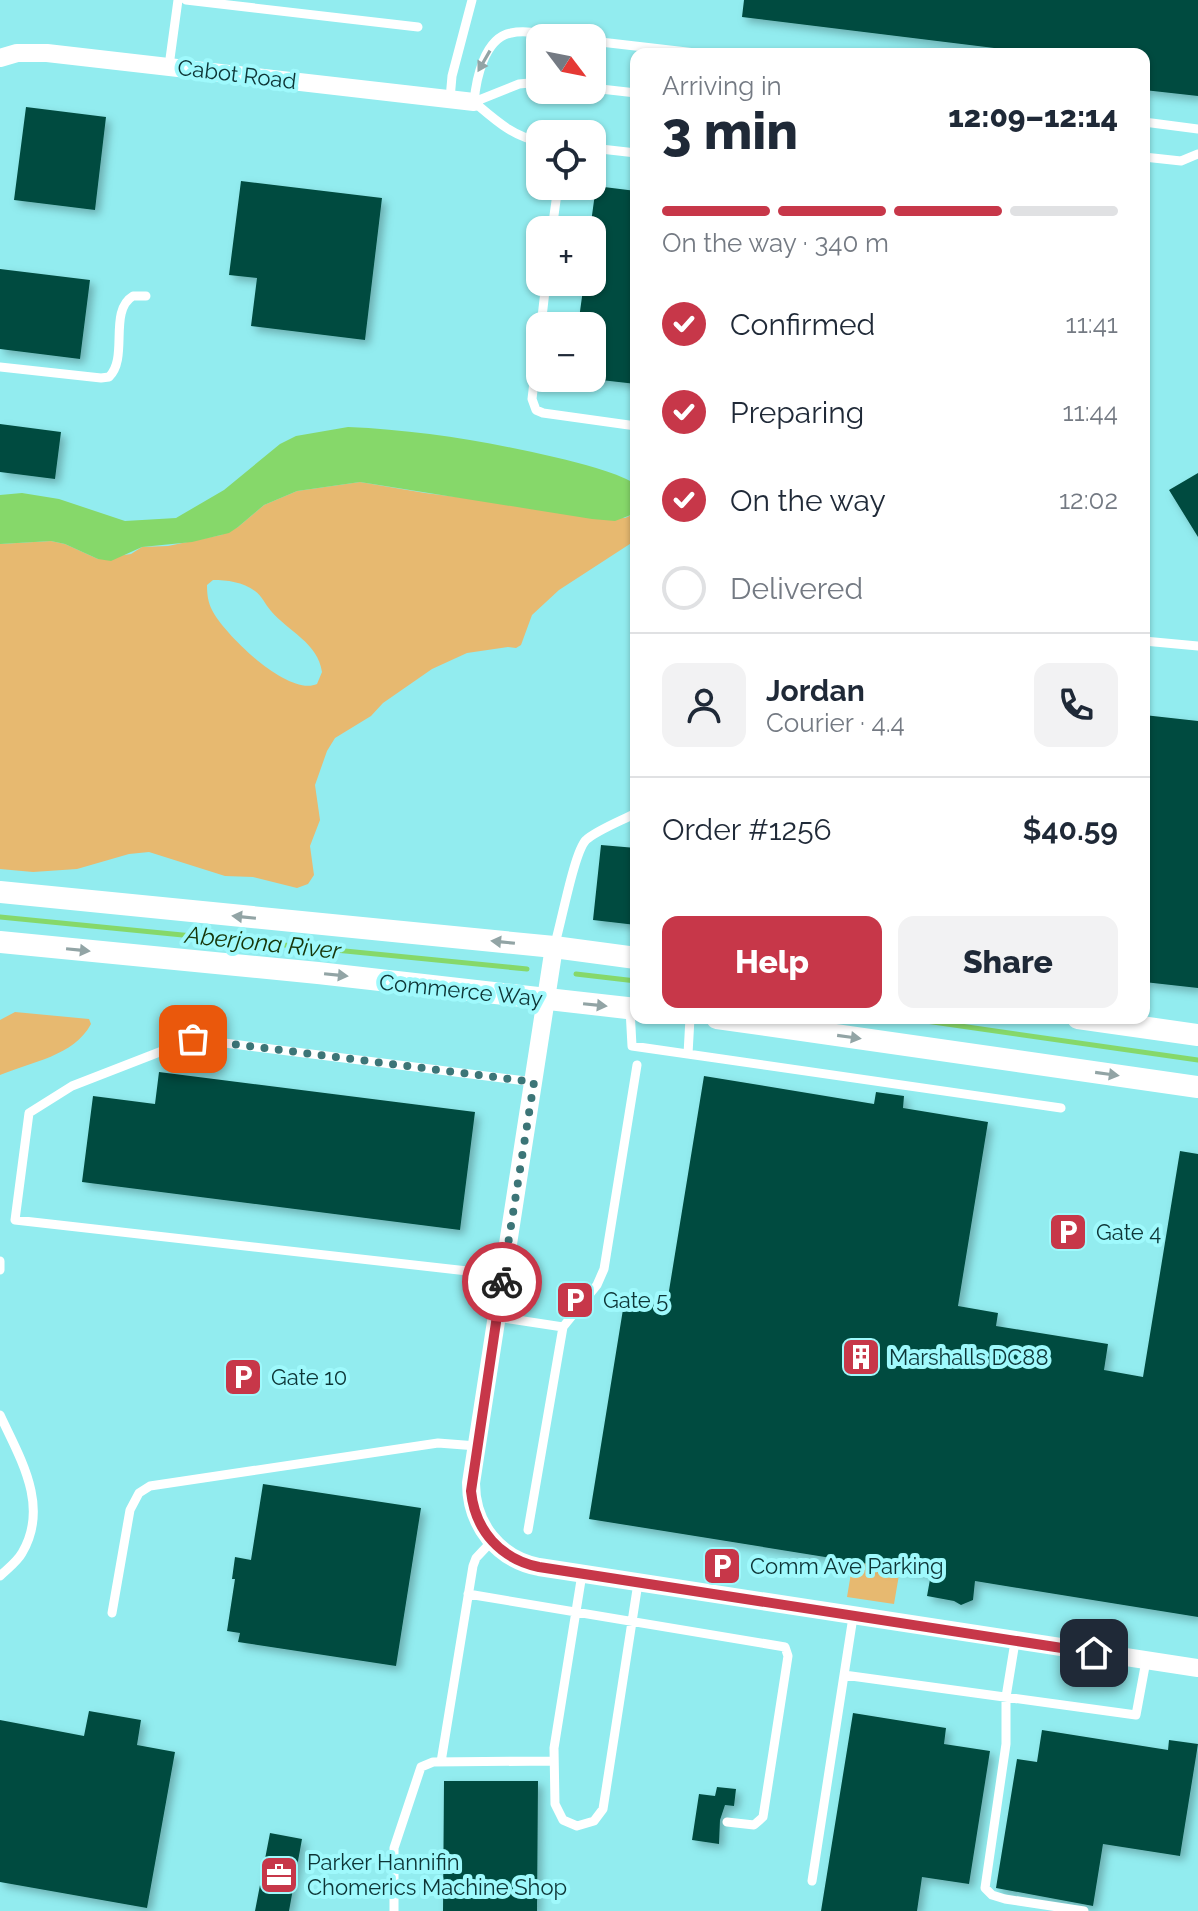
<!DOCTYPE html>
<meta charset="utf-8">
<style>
:root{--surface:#fff;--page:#f2f2f3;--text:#1f2937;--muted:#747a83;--line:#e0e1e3;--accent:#c73749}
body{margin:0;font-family:Raleway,sans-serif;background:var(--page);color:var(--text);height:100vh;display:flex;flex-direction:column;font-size:30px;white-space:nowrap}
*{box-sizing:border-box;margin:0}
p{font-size:26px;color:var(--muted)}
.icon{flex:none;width:44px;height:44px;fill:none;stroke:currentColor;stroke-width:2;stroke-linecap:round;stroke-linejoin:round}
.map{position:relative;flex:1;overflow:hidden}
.details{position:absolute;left:630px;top:48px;width:520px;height:976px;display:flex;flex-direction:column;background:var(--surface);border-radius:16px;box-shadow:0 2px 6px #0004}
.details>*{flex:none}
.needle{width:52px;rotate:122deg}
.tools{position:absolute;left:526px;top:24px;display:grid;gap:16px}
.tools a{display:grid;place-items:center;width:80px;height:80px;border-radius:16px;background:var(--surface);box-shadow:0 2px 6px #0004;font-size:40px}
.pin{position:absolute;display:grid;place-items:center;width:68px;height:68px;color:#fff;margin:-34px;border-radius:16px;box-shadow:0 4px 12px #0006}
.courier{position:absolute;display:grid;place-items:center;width:80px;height:80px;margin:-40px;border:6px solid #c73749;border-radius:50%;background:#fff;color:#222;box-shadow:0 2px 10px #0007}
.headline em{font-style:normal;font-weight:800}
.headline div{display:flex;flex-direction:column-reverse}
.headline{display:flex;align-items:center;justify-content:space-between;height:136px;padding:0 32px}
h1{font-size:52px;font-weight:800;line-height:60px}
.bar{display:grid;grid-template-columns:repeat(4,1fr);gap:12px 8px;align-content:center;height:96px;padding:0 32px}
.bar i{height:10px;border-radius:6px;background:var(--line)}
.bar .current{background:var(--accent)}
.bar p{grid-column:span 4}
.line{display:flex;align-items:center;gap:20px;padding:0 32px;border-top:2px solid var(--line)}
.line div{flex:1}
.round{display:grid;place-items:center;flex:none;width:84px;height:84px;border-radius:16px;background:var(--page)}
ol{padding:0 32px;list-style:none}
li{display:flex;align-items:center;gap:24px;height:88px}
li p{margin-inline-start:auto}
li .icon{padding:8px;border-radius:50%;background:var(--accent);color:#fff;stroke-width:4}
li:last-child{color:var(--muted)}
li i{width:44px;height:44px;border:4px solid var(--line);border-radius:50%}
.cta{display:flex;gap:16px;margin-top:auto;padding:16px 32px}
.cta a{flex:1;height:92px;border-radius:16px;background:var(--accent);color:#fff;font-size:32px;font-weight:800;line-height:92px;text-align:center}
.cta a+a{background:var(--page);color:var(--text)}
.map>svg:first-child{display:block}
.green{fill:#e7b970;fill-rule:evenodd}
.water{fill:#86d86a}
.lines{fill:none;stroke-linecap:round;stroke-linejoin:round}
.stream{stroke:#86d86a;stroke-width:5}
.building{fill:#004c40;filter:url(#shadow)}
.service{stroke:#fff;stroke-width:9}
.minor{stroke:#fff;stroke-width:18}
.tertiary{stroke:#fff;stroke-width:22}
.oneway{fill:#92a4a5}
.done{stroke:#3c7577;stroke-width:8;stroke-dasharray:0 14.4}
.route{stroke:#c73749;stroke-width:10}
.labels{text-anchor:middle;stroke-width:8;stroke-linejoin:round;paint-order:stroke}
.street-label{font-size:22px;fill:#0d3536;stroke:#9ff9fc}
.poi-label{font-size:22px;fill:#0d3536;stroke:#9ff9fc;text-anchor:start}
.water-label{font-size:24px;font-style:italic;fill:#163509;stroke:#9ff9fc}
</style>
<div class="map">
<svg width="1198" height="1911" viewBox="0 0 1198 1911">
<defs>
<filter id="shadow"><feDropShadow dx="4.5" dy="4.5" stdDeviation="4" flood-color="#0004"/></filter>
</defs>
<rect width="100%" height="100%" fill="#92ecef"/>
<path class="green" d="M360,482L425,493L625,518L636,513V540L559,590L532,615L521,645L516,648L508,647L467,653L432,669L383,703L371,716L335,738L327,751L315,785L320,820L310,846L314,875L308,884L297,888L253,877L225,876L149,852L129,854L77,869L33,872L0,869V544L51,541L65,544L98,559L131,554L142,547L168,546L221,535L238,527L264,505L297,491ZM213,580C227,580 243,582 255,591C262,596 265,604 271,611C288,631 318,643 322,672L317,684C288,697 224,634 212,610C208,602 207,594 207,585Z
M15,1012L89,1019L91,1024C74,1056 31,1062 0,1075V1020Z
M853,1561L900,1569L894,1604L847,1597Z"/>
<path class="water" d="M348,427C418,430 486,441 554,457C583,464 610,470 636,484V513L615,521L592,519L360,482L297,491L264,505L238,527L229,533L192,542L142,547L111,561L98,559L65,544L51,541L0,544V495L22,493L59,499L125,521L176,518L224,490L280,444L296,436Z"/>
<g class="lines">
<path class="stream" d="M0,917L527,969
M576,974L636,981
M905,1018L1198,1060"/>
</g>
<path class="building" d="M744,0H1198V96L1144,90V54H993L994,48L742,17Z
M26,107L106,117L95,210L14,200Z
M241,181L382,198L365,340L251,326L257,278L229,275Z
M596,186L636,191V384L592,379V326H578L584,282H592L590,230Z
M0,269L90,280L80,359L0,349Z
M0,424L61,432L55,479L0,472Z
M1198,473V537L1169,490Z
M1144,715L1198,721V988L1144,982Z
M601,845L636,848V925L593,920Z
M159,1072L475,1112L460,1230L82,1182L93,1096L155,1104Z
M704,1076L874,1104L876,1092L904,1096L903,1108L988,1122L958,1306L998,1313L996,1326L1108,1344L1104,1370L1143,1377L1180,1151L1198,1154V1617L975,1581L973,1600L961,1605L954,1601L927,1596L931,1574L589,1519L625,1297L667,1303Z
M263,1484L421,1508L396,1666L238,1642L240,1633L227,1631L235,1579H232L235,1557L251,1560Z
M89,1711L141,1720L137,1745L175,1752L147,1908L0,1882V1720L84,1736Z
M853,1713L946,1728L944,1744L990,1751L969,1884L922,1877L917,1911H821Z
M1042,1730L1168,1750L1169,1740L1198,1744L1180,1856L1103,1844L1093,1906L996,1888L1017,1759L1037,1762Z
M444,1781H538L537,1911H443Z
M717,1787L736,1789L734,1806L725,1805L720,1820L719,1844L692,1840L699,1794L715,1796Z
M270,1833L302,1839L289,1911H255Z"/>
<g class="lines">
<path class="service" d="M186,0L418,27
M592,41L704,54
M169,66L178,0
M592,88L636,93
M450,99L452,76L472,0
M474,102C476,80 484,38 511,33C528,29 551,36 568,38
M474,102C493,118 514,138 540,141
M474,102L519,84L540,82
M1144,122L1198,129
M592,148L636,153
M1144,157L1181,161L1198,154
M552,230L558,186
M541,326L546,282
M540,330L532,399L536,410L543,413L636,426
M0,367L101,378L109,377C129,358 108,311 133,296H146
M1144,641L1198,646
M554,947C561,925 574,852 586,840C597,830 623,820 636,813
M630,1009L632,1046L1061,1108
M688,1054L690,1018
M0,1261V1270
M503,1275L15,1220L29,1113L72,1086L193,1039L534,1082
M497,1317L563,1327L528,1530
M563,1327L597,1285L604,1269L637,1065
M0,1415C20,1458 50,1506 22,1553C17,1562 7,1569 0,1576
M582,1574L554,1748L555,1804L563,1820L577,1826L594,1821L603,1809L638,1583
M468,1594L785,1647L788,1656L763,1817L754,1825L727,1822
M112,1613L130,1510L139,1493L150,1486L438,1443L477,1446
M853,1617L844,1675L1136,1715L1146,1661
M1015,1642L1006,1697V1744L985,1888L992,1895L1005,1899L1084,1911
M441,1762L473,1566L476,1558L492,1541
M812,1881L844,1675
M394,1911V1848L421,1767L433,1762L553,1761"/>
<path class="minor" d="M0,58L17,53H47L474,102
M554,947L471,1483C471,1525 498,1559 539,1567L1198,1668"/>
<path class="tertiary" d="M0,892L554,947L636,958
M0,942L318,973L636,1009
M717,1018L1198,1087
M1078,1018L1198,1035"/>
</g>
<defs><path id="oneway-solid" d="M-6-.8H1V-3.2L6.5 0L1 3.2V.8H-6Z" transform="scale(2)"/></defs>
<g class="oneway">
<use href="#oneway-solid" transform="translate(484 61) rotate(120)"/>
<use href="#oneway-solid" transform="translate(244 917) rotate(-174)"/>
<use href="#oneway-solid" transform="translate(503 942) rotate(-174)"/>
<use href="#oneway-solid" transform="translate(78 950) rotate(6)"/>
<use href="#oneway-solid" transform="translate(336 975) rotate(6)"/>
<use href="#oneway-solid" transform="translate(595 1005) rotate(6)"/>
<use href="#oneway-solid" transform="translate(849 1037) rotate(8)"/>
<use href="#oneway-solid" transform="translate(1107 1074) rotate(8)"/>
</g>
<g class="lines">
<path class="done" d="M193,1039L534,1082L502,1282"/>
<path class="route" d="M502,1282L471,1491C475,1531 501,1559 539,1567L1094,1653"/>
</g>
<defs>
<g id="parking-square" transform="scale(2)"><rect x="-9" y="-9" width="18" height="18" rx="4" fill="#c73749" stroke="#9ff9fc"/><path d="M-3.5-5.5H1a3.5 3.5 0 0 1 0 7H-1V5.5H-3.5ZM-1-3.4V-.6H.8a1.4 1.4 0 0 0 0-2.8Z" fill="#fff"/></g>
<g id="building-square" transform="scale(2)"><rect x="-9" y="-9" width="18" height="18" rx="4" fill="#c73749" stroke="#9ff9fc"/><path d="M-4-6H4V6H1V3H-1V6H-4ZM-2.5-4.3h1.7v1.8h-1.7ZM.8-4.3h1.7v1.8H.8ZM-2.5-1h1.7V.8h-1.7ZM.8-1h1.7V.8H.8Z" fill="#fff"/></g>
<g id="office-square" transform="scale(2)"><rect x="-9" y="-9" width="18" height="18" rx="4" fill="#c73749" stroke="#9ff9fc"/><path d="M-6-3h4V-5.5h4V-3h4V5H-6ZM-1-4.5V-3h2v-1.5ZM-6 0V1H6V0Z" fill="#fff"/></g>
</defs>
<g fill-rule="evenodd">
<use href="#parking-square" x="1068" y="1232"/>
<use href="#parking-square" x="575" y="1300"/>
<use href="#building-square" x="861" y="1357"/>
<use href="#parking-square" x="243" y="1377"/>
<use href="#parking-square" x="722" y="1566"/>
<use href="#office-square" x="279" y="1875"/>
</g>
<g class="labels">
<g class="street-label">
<text transform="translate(237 74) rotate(7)" y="8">Cabot Road</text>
<text transform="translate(461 990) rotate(6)" y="8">Commerce Way</text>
</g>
<g class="poi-label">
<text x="1096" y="1240">Gate 4</text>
<text x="603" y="1308">Gate 5</text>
<text x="889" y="1365">Marshalls DC88</text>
<text x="271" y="1385">Gate 10</text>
<text x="750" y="1574">Comm Ave Parking</text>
<text x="307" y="1870">Parker Hannifin<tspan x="307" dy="25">Chomerics Machine Shop</tspan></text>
</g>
<g class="water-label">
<text transform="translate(263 943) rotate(6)" y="8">Aberjona River</text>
</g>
</g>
</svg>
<div class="tools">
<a><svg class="needle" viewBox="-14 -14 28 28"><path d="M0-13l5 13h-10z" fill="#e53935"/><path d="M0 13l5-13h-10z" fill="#747a83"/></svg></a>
<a><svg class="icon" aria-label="locate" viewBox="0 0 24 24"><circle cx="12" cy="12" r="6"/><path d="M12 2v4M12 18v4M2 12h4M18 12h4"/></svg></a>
<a>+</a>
<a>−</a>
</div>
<div class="pin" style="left:193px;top:1039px;background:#ea580c"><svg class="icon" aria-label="bag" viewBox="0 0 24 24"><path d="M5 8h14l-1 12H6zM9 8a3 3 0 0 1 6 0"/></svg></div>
<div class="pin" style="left:1094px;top:1653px;background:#1f2937"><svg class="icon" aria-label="home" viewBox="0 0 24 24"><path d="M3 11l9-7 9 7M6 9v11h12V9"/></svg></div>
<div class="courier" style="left:502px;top:1282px"><svg class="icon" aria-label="bike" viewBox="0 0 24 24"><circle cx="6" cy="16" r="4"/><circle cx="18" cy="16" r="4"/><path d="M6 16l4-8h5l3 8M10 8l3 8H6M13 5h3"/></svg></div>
<section class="details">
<div class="headline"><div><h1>3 min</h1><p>Arriving in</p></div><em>12:09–12:14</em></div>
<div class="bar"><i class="current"></i><i class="current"></i><i class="current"></i><i></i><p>On the way · 340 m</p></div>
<ol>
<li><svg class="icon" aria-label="check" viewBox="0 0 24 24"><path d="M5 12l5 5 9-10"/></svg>Confirmed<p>11:41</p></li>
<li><svg class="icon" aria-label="check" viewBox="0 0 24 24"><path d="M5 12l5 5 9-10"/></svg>Preparing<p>11:44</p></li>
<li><svg class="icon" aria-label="check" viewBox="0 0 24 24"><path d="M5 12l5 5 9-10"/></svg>On the way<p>12:02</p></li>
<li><i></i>Delivered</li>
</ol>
<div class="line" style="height:144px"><a class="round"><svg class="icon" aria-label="person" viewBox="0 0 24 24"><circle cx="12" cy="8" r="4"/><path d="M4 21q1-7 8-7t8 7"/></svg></a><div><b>Jordan</b><p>Courier · 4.4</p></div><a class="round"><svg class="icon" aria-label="phone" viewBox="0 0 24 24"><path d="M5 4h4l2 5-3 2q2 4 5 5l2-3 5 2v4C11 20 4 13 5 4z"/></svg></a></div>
<div class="line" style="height:104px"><div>Order #1256</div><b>$40.59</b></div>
<div class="cta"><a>Help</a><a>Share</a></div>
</section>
</div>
